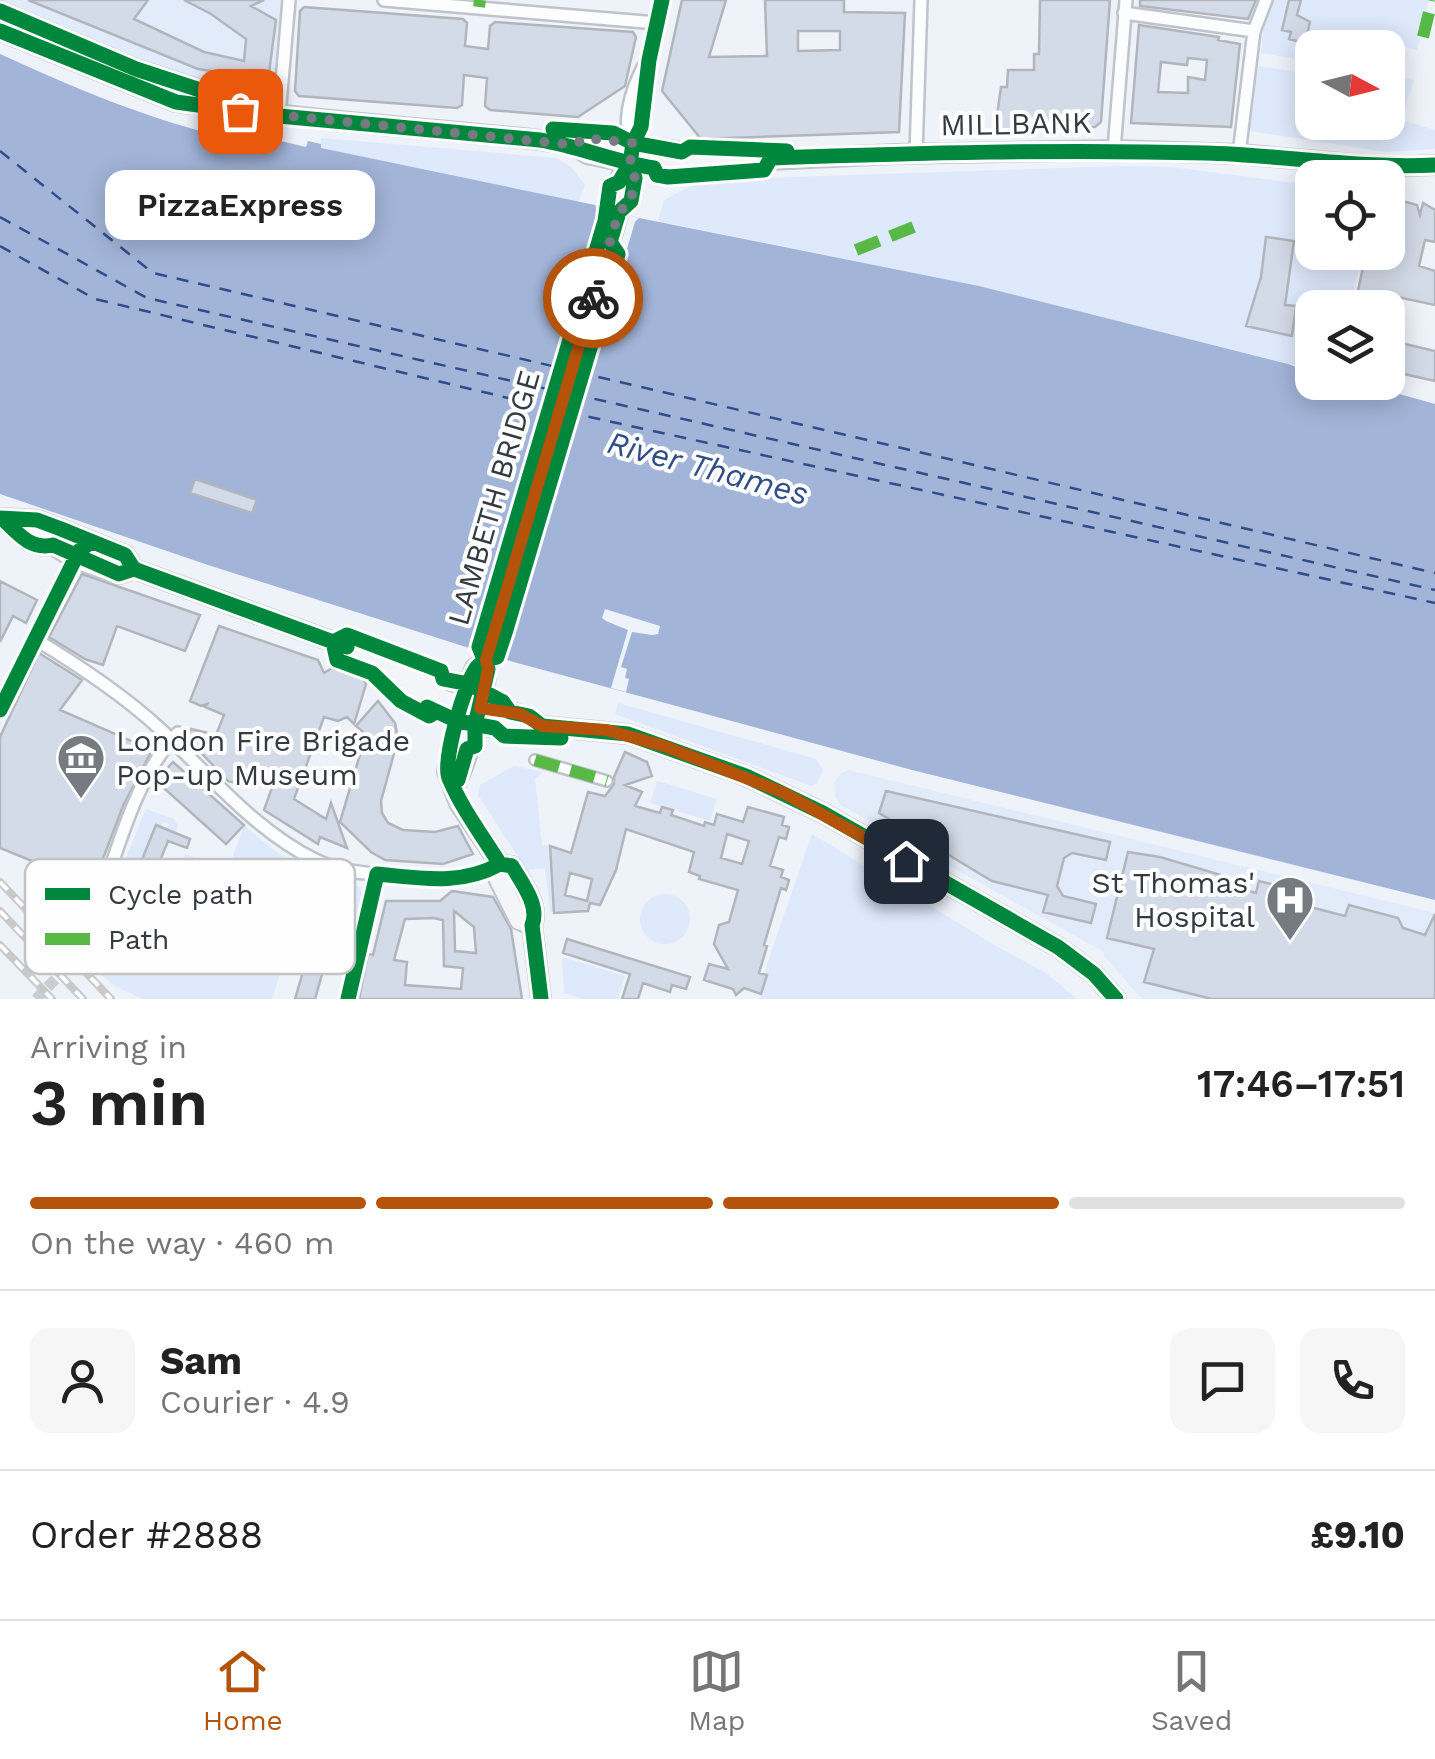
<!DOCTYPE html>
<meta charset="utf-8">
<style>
:root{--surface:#fff;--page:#f6f6f6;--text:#222;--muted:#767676;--line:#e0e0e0;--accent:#b45309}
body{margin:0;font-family:"Work Sans",sans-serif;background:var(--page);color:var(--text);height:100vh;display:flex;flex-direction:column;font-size:38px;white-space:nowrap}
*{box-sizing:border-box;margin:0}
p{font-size:32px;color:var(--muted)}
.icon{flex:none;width:55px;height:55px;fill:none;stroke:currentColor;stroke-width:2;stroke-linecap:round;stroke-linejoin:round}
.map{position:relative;height:999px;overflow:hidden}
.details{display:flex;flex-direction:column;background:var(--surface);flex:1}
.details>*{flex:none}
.needle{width:65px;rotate:97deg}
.controls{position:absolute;left:1295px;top:30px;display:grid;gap:20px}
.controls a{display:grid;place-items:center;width:110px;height:110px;border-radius:20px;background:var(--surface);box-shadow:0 5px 25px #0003;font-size:50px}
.pin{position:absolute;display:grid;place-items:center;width:85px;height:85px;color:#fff;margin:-42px;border-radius:20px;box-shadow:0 5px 15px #0006}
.courier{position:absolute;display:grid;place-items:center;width:100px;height:100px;margin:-50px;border:8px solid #b45309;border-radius:50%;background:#fff;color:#222;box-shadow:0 2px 12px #0007}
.bubble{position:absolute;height:70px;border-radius:20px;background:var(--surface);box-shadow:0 5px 25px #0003;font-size:32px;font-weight:600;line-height:70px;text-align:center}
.head em{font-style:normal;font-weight:600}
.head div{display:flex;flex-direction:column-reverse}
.head{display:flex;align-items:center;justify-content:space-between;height:170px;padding:0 30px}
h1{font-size:65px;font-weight:600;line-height:75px}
.bar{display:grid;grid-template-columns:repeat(4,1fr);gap:15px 10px;align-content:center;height:120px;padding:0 30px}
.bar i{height:12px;border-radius:8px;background:var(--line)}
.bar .current{background:var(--accent)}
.bar p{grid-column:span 4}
.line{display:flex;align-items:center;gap:25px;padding:0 30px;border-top:2px solid var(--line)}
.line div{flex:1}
.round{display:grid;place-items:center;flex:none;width:105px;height:105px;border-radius:20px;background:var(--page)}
.dock{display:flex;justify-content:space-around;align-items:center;height:140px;border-top:2px solid var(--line);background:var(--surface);font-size:28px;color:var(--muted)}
.dock a{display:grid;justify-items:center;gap:5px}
.dock .current{color:var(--accent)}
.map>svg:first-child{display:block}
.built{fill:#e2ebfa}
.green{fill:#dee9fc}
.water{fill:#a2b4d8}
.pier{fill:#eef2f9}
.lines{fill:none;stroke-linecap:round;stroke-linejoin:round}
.ferry{stroke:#2f4d89;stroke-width:2.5;stroke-dasharray:12 10;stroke-linecap:butt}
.building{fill:#d4dbe8;stroke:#b2b6bc;stroke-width:2.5;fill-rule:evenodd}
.minor-tunnel{stroke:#c9cdd4;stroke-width:11;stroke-dasharray:11 5.5;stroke-linecap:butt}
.pedestrian-casing{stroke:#bfc3ca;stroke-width:14}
.minor-casing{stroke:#bfc3ca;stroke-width:16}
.secondary-casing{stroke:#bfc3ca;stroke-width:20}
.primary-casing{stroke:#c0c5cd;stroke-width:22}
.pedestrian{stroke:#fcfdfe;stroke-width:9}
.minor{stroke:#fcfdfe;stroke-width:11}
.secondary{stroke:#fcfdfe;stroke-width:15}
.primary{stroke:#f3f5f8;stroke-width:18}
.rail-casing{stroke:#c9c9cb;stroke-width:8}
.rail{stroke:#fefefe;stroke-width:4;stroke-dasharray:11;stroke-linecap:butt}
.quiet{stroke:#58b947;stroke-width:12;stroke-dasharray:25 12;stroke-linecap:butt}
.cycleway-casing{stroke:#fefefe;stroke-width:21}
.cycleway{stroke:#00873e;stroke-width:15}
.done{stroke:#767a81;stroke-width:10;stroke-dasharray:0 18}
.route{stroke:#b45309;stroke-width:12}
.labels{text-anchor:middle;stroke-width:8;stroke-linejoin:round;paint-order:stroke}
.street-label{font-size:30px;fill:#353a41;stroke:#fefefe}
.poi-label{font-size:30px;fill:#353a41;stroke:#fefefe;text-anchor:start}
.water-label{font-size:32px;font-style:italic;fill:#2f4d89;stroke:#fefefe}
.key{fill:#fefefe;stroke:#c2c3c5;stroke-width:2.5}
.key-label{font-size:28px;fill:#353a41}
</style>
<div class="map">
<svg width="1435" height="999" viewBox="0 0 1435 999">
<rect width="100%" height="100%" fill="#eef2f9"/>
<path class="built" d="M0,0H286L279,92L268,103L210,85L0,8Z
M849,770L1435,913V999H1142L1104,956V952L841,805L835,797L834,783L841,773Z"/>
<path class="green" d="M1273,0H1429L1417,50L1405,47L1400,75L1388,74V48H1312V62L1261,53L1264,20Z
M1257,66L1312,74V122H1388V76L1414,80L1401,120L1435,130V149L1386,152L1250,131Z
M321,138L556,158L571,167L585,185L578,202L320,148Z
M1122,166L1171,167L1312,185V252L1363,253L1349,307L1312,308V367L1288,364L979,286L658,221L664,200L703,180Z
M618,703L816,759L823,770L817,783L812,786L615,714Z
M514,766L543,772L535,779L542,845L548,846L553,912H550L545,868L527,870L478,795L480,785Z
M657,781L717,799L710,821L650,803Z
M146,809L174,819L178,825L176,834L167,830L169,824L163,822L160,827L155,826L126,898L129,900L126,907L112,901L110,896Z
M244,825C284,861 305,874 358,886L362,893L348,952L292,937L272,999H143L115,986L83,960L96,935L151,960L185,854L228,870Z
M812,834L996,946L1046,973L1077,999H760L767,976L765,970Z
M640 919a25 25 0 1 1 50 0a25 25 0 1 1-50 0Z
M562,957L625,976L618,999H582L564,993Z"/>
<path class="water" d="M0,54C74,88 148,119 227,138L240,131L306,147L308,141L321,144V148L595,205L639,218L979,286L1288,364L1312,373V382L1360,383L1435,404V900L912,770L510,661L208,565L0,494Z"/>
<path class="pier" d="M595,205L639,218L635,222L505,659L468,649L586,259L599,213Z
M605,609L660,626L658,634L652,635L632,632L621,667L627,669L625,678L629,679L626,692L611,688L628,630L606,621L602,618Z"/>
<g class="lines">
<path class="ferry" d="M0,151L153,273L565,369
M0,217L147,298L556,391
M0,246L95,299L550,408
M577,372L1435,573
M573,394L1435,590
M567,412L1435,603"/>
</g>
<path class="building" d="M28,0H148L134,19L204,52L244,61L246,39L211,14L184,0H264L251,6L276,20L268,80L198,69Z
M682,0H726L709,57L767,56L765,0H844V12L905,13L899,132L701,139L662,91ZM798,31H840V50L798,51Z
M1040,0H1110L1101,122L1095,127L995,130L1001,87H1007L1008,70H1034V54H1039Z
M1140,0H1256L1248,19L1140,6Z
M1289,0H1301L1297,15L1310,22L1305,43L1289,39L1291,32L1282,30Z
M304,7L463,19L467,23L465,46L488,49L490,26L495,22L633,32L636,37L625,86L578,117L490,110L485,106L487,78L464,75L462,105L457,108L299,96L295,91L300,11Z
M1139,25L1219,37L1218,40L1240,44L1231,127L1131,123ZM1188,58L1207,60L1205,80L1188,77V93L1158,92L1161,62L1187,65Z
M1388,197L1417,205L1420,215L1423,203L1435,210V242L1425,240L1419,266L1435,271V305L1374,292L1370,308H1347L1356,300L1365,258L1370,252H1388Z
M1266,237L1294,241L1285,305L1296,306L1292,336L1246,326L1261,277Z
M1388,340L1435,351V381L1404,374L1395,368L1391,384L1388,383Z
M195,479L257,500L252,513L190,493Z
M82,574L200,615L185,651L117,626L103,665L85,659L49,637Z
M0,581L37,600L26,623L13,616L0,642Z
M219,626L318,660L324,673L332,668L363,678L366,684L354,724L347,717L338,721L324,717L294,799L326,819L331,803L347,848L320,837L318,844L264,810L273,785L247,787L228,781L186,737L191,729L216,735L224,715L205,707L207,704L201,706L190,701Z
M39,653L82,680L60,710L152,750L123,806L83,911L49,895L53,884L27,873L32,861L0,848V737Z
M378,701L395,723L398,739L381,801L382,813L388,823L403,830L435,832L458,826L473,854L443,864L385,860L371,852L340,822L364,741L363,732L356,726Z
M625,752L647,762L652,776L625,785L642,792L635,806L660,813L662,807L673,810L671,815L704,826L705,822L714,825L717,814L743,822L748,807L784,817L782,825L789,827L786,839L779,837L770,866L783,870L781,877L789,880L786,890L781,888L764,945L767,946L759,973L767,975L761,994L744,988L736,995L733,989L704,980L709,964L728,969L714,944L719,925L729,922L738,890L699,879L700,876L689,872L694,852L626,829L616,870L600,905L590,903L588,911L554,913L550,846L571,853L588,792L605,796L614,784V777ZM727,834L749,841L742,864L721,858ZM570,873L592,879L587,901L565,895Z
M173,762L244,825L226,844L156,781Z
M886,791L1110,842L1106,860L1072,853L1064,858L1057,886L1063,896L1096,904L1091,923L1043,912L1048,895L992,881L879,813Z
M156,825L190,839L187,848L168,841L142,905L126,899Z
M1128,852L1160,857L1221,875L1219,882L1256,893L1259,881L1312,894L1310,907L1345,916L1349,905L1398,918L1403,928L1425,935L1435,914V999H1212L1144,982L1154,949L1107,938Z
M452,891L493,897L511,929L522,999H359L368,954L373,955L386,901H440ZM454,911L474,927L476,953L455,951ZM433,918L443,920L444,966L463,968L461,989L405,985L407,962L394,960L405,919Z
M567,939L690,977L686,989L672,985L670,992L643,983L638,999H622L630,974L563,953Z
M310,948L328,953L315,999H295Z"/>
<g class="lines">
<path class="minor-tunnel" d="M36,999L78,956"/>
<g class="pedestrian-casing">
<path id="pedestrian" d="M535,760L607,781"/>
</g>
<g class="minor-casing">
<path id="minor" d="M384,0L657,23
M1124,13L1254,31
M279,116L289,0
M1114,150L1126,0
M916,154L921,0
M1239,154L1254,31L1266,0
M35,639C78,665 122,694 159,728C209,774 253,829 315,860C341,873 376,874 405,877C440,880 469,882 500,864
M0,710L79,551L91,542
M78,956C110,890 125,786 178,733
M348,999L377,874"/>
</g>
<g class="secondary-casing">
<path id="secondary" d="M633,143L641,127L649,60L662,0
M633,143C624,119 634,90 645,68"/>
</g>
<g class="primary-casing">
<path id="primary" d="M0,11L136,69L203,91L219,106
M0,31L176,102C192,105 207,104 222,107C328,123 434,128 540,140L574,145L587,154L654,168L684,167L695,160
M574,145L585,138L682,152L695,160L722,162L896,154L1114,150L1239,154L1387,167L1435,165
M619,212C640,192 631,183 630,159
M0,518L37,520L61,529L125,555L134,569L342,645L401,674L469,684
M7,523C21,536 32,549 53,545
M27,526C38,532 45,539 55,546C73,560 98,567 119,574L134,569
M401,674V687L405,693L457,721L495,728L524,729L542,726L628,734L746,776L823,813L1058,947L1094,974L1116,999
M406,675C422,690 442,701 463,705C492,711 518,708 542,726
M454,787C465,768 492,680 485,660
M500,864L498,878L519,920L532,925
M541,999L532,925C540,906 522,883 512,866L500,864L459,803L447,772L460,705L475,668L485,660L619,212C615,192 616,179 630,164"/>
</g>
<use href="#pedestrian" class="pedestrian"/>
<use href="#minor" class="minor"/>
<use href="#secondary" class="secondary"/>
<use href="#primary" class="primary"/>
<g class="rail-casing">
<path id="rail" d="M0,882L111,999
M0,911L83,999
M0,945L52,999"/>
</g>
<use href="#rail" class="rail"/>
<path class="quiet" d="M479,7L480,0
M1423,37L1432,0
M856,250L916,226
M535,760L607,781"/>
<g class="cycleway-casing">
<path id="cycleway" d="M0,11L136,69L203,91L219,106
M0,31L176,102L279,116L540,140C579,146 614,162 654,168L657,175L668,177L764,170L771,158C916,153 1061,149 1206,153C1283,155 1359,169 1435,165
M553,129L613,133L633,143L682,152L690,147L787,151
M0,518L37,520L61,529L125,555L134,569L347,647
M4,520C18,534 31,550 53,545L119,574L134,569
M333,642L347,635L441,671L443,679L469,684L503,702L510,712L529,716L542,726L628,734L746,776L823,813L1058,947L1094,974L1116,999
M333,642L337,660L372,673L401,701L429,716L436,712
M427,707L457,721L495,728L504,736L561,738
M0,710L79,551L91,542
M458,780L467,749L475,746V725L488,669L479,647L605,221L610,186L619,182L630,164
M348,999L377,874C420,878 461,886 500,864
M541,999L532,925C540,906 522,883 512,866L500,864C482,835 462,809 449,778C442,761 465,682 477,667C482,661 490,659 497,657L505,633L618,254L610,242L619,212L631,201L635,178L630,164L633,143L641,127L649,60L662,0"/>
</g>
<use href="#cycleway" class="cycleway"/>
</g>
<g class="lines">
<path class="done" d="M240,111L574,145L585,138L633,143L630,164L635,178L631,201L619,212L593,298"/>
<path class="route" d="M593,298L486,660L488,669L480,708L520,714L542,726L606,730L664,746L784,793L906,861"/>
</g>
<defs>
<g id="museum-pin" transform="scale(2.5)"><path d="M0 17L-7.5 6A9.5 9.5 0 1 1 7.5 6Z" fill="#767a81" stroke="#fefefe"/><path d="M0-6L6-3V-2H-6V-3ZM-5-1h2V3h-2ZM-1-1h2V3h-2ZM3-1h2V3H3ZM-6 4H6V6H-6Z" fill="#fff"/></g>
<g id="hospital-pin" transform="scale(2.5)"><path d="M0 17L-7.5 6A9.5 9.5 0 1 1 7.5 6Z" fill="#767a81" stroke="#fefefe"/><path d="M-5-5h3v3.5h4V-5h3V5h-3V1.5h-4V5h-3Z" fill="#fff"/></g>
</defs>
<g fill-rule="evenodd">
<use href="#museum-pin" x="81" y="758"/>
<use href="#hospital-pin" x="1290" y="900"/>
</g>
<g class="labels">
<g class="street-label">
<text transform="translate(1016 124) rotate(-1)" y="10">MILLBANK</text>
<text transform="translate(494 498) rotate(-74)" y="10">LAMBETH BRIDGE</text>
</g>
<g class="poi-label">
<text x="116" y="751">London Fire Brigade<tspan x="116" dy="34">Pop-up Museum</tspan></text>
<text x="1255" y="893" text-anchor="end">St Thomas'<tspan x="1255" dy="34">Hospital</tspan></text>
</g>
<g class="water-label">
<text transform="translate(708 468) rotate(15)" y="11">River Thames</text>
</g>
</g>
<rect x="25" y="859" width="330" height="115" rx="15" class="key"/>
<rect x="45" y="888" width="45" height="12" fill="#00873e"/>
<rect x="45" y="933" width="45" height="12" fill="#58b947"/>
<g class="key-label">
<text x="108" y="904">Cycle path</text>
<text x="108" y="949">Path</text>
</g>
</svg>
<div class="controls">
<a><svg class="needle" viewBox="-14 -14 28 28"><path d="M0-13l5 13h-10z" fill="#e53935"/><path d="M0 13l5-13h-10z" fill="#767676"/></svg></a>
<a><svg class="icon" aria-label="locate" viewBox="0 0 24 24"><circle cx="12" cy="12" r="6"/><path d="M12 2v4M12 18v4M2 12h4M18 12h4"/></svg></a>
<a><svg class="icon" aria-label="layers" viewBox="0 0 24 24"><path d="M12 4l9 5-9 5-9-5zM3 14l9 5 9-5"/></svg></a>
</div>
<div class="pin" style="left:240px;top:111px;background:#ea580c"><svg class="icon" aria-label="bag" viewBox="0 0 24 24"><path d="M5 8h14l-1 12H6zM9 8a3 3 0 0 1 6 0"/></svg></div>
<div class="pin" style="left:906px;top:861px;background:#1f2937"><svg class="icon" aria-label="home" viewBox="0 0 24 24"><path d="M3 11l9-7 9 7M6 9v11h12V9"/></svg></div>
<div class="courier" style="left:593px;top:298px"><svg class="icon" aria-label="bike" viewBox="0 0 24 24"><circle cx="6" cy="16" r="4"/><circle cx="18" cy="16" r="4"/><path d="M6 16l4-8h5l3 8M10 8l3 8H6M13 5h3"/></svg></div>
<div class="bubble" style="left:105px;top:170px;width:270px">PizzaExpress</div>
</div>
<section class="details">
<div class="head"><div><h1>3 min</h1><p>Arriving in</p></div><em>17:46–17:51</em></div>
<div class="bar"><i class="current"></i><i class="current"></i><i class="current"></i><i></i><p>On the way · 460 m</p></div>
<div class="line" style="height:180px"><a class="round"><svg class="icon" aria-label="person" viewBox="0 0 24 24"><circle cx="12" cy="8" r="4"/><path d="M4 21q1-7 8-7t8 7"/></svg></a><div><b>Sam</b><p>Courier · 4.9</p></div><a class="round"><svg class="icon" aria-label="chat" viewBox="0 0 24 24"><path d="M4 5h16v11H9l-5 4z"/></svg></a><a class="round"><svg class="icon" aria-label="phone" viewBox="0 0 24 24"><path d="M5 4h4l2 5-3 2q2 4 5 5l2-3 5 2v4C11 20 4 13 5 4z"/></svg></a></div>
<div class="line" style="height:130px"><div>Order #2888</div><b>£9.10</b></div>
</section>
<nav class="dock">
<a class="current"><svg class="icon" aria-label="home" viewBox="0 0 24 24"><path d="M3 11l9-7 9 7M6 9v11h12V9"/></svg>Home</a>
<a><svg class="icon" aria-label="map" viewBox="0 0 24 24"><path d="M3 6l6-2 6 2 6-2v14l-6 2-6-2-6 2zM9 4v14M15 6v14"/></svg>Map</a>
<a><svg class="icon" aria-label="saved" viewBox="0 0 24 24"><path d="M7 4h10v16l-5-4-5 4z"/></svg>Saved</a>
</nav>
